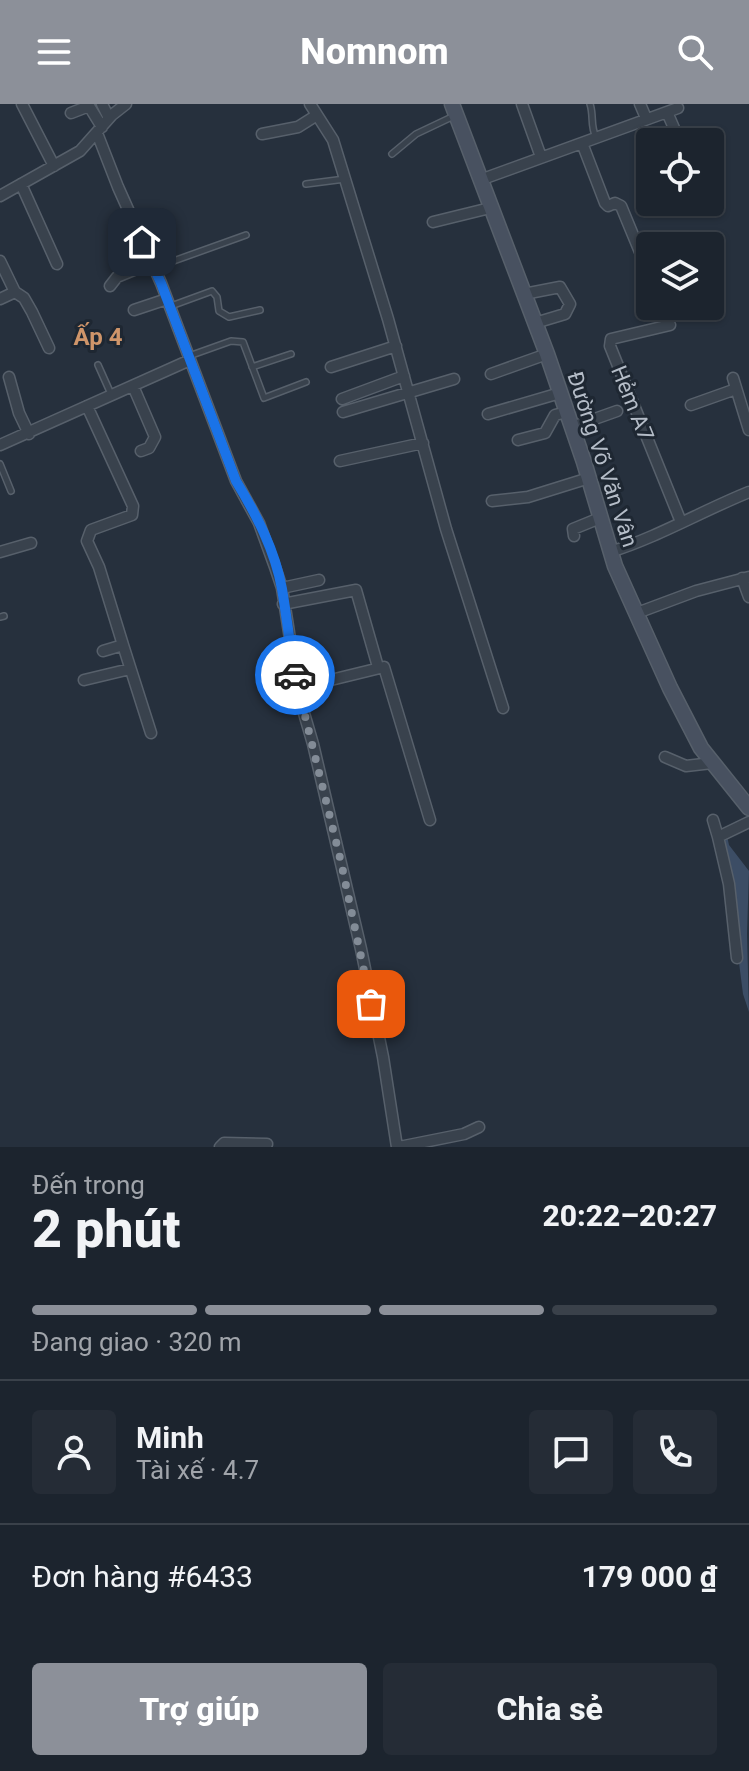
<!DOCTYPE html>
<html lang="vi">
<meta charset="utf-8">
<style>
:root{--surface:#1c242e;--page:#252c36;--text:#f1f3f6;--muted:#a0a4aa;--line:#3a414a;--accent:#8c9099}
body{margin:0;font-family:Roboto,sans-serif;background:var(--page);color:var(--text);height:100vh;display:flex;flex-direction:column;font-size:30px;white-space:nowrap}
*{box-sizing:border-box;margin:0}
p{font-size:26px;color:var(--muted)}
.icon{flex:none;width:44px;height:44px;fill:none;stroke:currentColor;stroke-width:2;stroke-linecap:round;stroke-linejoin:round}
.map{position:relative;height:1043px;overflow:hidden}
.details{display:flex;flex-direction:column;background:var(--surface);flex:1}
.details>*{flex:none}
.fabs{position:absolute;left:636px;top:24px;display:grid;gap:16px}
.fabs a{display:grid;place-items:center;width:88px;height:88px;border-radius:8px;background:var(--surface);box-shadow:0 2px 6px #0004,0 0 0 2px var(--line);font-size:40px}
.pin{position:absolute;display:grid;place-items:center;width:68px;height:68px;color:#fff;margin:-34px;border-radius:16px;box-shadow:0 4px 12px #0006}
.courier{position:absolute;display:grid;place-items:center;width:80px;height:80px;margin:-40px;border:6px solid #1a73e8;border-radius:50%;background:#fff;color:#222;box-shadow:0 2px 10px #0007}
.head em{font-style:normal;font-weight:800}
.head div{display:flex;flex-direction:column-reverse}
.head{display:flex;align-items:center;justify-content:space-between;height:136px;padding:0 32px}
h1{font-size:52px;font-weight:800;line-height:60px}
.bar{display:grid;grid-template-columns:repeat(4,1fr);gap:12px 8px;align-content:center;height:96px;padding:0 32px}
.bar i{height:10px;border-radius:6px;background:var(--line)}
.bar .on{background:var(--accent)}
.bar p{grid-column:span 4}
.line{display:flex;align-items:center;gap:20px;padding:0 32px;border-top:2px solid var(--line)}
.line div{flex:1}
.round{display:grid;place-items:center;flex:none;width:84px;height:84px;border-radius:8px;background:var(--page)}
.cta{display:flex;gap:16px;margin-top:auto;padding:16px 32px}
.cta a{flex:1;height:92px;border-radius:8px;background:var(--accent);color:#fff;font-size:32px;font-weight:800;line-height:92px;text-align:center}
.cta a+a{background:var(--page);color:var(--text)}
header{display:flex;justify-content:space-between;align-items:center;height:104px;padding:0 32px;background:var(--accent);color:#fff;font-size:36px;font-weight:800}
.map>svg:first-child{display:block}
.water{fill:#3c4d65}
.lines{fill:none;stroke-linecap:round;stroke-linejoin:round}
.lane-casing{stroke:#57606b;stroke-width:8}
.street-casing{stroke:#57606b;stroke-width:13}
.secondary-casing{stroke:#57606b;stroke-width:17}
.lane{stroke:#39424d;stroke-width:5}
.street{stroke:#39424d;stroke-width:10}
.secondary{stroke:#485160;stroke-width:14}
.done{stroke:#838c97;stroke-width:8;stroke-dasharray:0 14.4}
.route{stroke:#1a73e8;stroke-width:10}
.labels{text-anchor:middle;stroke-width:6;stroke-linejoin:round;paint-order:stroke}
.street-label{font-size:22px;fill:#b5bdc8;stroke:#1e2732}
.neighbourhood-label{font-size:24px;font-weight:bold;fill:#cf956a;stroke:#1e2732}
</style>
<header><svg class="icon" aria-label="menu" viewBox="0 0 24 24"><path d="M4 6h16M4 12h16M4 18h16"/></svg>Nomnom<svg class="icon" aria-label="search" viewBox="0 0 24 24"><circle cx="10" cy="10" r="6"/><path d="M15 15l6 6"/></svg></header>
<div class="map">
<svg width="749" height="1043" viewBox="0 0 749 1043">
<rect width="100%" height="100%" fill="#26303d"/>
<path class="water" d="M727,732L729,741L749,767L747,830L749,908L743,890L723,733Z"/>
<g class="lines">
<g class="lane-casing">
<path id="lane" d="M590,0C594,12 590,22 596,33
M392,50L416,30L456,11
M306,80L345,75
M154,164L246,131
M171,202L212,187L217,193L219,207L229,213L260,206
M189,252L231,237L243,238L264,294L306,278
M98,261L111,290
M252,263L291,250
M0,360L11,387
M0,513L4,512"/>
</g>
<g class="street-casing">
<path id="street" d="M22,0L54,62
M102,0L109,14
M310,0L333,36L388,215L446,425L503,604
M522,0L541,53
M640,0L646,14
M667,8L680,38
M71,9L89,2L102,23
M97,29L118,83L161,179L236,377L259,419L275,463L282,484L299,592L313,640L361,845L383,953L397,1043
M262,30L298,23L317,11
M582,39L605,99L608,102L615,99L621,102L645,160L650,162
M480,76L678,4
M21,80L57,160
M0,92L80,47L112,11L126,0
M433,118L490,104
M0,157L15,188L24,194L32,208L49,244
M110,182L117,173L151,159
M524,190L560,183L570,200L565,210L535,219
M0,195L15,188
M134,206L167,195
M670,221L611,235L610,242L681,418
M331,263L396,242
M491,270L547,250
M9,273L19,309L29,330
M733,274L749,326
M133,282L155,333L149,344L141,347
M342,295L404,272
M691,301L736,285
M87,302L133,402L132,411L91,426L87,437L99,463L123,541L103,547
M343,308L454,275
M488,310L560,289
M572,323L617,307
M518,336L545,329L555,311L567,308
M0,341L190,256
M340,357L423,339
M492,397L528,393L589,374
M574,432L573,425L600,414
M0,448L31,439
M610,448C658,433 702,407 749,388
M742,474L749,493
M282,484L319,476
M283,500L356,486L378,563
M637,509L696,487L749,473
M123,541L151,629
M84,576L130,565
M298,584L384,563L430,716
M665,653L686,662L712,659
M713,716L718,733
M737,854L729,780L718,733L749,718
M220,1043L224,1039L267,1040
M399,1043L464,1030L479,1023"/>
</g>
<g class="secondary-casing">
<path id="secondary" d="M452,0L547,250L584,358L615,462L670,584L701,644L749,704"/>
</g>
<use href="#lane" class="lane"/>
<use href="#street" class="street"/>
<use href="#secondary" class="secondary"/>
</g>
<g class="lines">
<path class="done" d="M295,571L341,758L371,900"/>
<path class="route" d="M142,138L161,179L236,377C256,410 275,446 282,485C287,514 290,543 295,571"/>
</g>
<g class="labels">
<g class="street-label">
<text transform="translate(633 299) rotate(68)" y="8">Hẻm A7</text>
<text transform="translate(603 355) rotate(72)" y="8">Đường Võ Văn Vân</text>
</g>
<g class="neighbourhood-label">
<text x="98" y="241">Ấp 4</text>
</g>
</g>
</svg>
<div class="fabs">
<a><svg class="icon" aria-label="locate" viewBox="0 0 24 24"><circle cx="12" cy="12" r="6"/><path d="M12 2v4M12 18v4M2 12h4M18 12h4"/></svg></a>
<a><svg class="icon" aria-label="layers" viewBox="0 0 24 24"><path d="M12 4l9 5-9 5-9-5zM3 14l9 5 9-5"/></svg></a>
</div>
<div class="pin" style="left:371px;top:900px;background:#ea580c"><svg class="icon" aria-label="bag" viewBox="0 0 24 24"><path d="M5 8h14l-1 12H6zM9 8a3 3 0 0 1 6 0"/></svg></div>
<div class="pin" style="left:142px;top:138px;background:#1f2937"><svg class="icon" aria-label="home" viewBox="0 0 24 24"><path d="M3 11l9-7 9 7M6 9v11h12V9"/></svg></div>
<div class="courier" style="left:295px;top:571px"><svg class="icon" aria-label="car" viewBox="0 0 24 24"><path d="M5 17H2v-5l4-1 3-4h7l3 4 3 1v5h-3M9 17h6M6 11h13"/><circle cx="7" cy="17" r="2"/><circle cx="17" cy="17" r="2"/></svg></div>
</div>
<section class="details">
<div class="head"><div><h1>2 phút</h1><p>Đến trong</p></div><em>20:22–20:27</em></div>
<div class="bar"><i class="on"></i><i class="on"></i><i class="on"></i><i></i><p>Đang giao · 320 m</p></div>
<div class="line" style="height:144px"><a class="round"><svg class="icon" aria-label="person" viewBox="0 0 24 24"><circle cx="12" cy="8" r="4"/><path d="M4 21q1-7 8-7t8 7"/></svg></a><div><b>Minh</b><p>Tài xế · 4.7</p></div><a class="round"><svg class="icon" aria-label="chat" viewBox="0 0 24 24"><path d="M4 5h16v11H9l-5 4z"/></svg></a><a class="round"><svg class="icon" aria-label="phone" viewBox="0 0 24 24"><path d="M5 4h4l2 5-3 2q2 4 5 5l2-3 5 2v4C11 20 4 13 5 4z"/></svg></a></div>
<div class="line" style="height:104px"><div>Đơn hàng #6433</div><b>179 000 ₫</b></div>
<div class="cta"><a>Trợ giúp</a><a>Chia sẻ</a></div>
</section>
